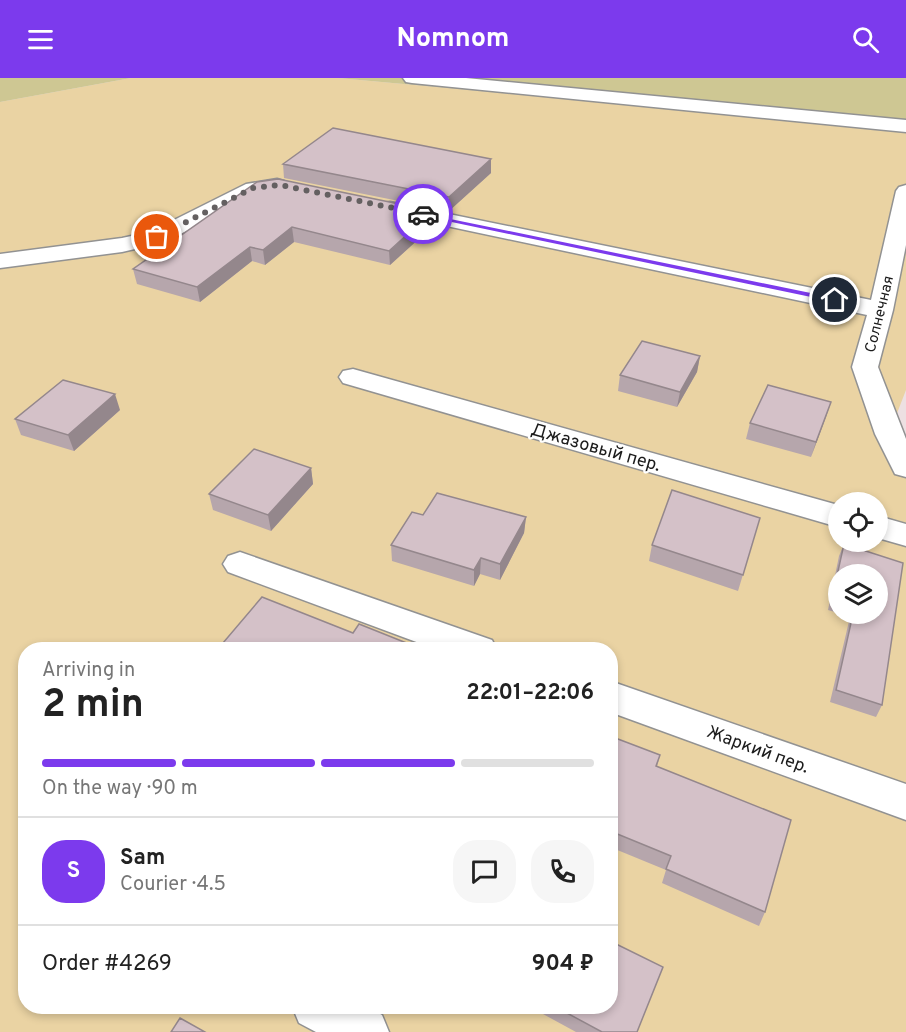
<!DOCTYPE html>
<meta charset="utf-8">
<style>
:root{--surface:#fff;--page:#f6f6f6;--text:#222;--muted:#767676;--line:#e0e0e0;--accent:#7c3aed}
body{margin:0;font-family:Overpass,sans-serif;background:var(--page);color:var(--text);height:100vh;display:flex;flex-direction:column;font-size:22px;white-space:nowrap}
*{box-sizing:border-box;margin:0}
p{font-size:20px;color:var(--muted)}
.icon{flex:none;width:33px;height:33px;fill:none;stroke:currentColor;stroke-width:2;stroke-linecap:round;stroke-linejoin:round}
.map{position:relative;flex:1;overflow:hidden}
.panel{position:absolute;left:18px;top:564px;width:600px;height:372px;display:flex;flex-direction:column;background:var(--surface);border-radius:24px;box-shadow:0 3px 9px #0003}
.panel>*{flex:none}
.fabs{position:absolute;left:828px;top:414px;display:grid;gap:12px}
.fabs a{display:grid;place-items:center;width:60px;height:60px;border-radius:50%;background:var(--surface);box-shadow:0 3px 9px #0003;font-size:30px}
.pin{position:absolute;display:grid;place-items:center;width:51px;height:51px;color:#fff;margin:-26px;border:3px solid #fff;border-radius:50%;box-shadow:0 2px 6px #0007}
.courier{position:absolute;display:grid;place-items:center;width:60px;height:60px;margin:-30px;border:4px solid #7c3aed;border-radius:50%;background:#fff;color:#222;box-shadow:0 2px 8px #0007}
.overview em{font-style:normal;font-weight:700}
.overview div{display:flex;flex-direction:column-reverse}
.overview{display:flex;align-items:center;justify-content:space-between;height:102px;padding:0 24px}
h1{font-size:39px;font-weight:700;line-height:45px}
.bar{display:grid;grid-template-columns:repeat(4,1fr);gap:9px 6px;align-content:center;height:72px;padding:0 24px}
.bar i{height:8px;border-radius:4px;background:var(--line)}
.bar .current{background:var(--accent)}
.bar p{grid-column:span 4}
.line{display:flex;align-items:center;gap:15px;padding:0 24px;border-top:2px solid var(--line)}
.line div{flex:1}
.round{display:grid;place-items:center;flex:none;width:63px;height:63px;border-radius:24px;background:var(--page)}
header{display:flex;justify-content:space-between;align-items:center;height:78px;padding:0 24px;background:var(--accent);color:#fff;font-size:27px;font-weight:700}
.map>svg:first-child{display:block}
.grass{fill:#ead3a3;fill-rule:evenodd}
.forest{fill:#cec793}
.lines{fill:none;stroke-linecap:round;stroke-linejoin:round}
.street-casing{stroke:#929292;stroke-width:3}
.street{fill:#fff;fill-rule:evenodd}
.wall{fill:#b6a6ac}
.shaded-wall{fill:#94878c}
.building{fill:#d4c1c8;stroke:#94878c;stroke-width:1.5}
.route{fill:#7c3aed}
.done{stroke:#646061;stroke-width:6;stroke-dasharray:0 10.8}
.labels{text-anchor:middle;stroke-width:4.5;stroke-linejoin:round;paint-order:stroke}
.far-street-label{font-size:15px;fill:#1b1b1b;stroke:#fff}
.street-label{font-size:18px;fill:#1b1b1b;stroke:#fff}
</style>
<header><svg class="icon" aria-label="menu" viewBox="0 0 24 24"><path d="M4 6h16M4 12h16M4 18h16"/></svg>Nomnom<svg class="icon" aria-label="search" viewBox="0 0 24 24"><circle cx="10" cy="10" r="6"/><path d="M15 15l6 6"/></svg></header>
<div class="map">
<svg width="906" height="954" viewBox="0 0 906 954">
<rect width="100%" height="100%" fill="#ede0e2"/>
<path class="grass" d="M131,0H338L906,52V312L889,356L906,382V954H0V24ZM838,424H878V464H838ZM838,496H878V536H838ZM26,572H610V928H26Z"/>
<path class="forest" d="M0,0H131L0,24Z
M338,0H906V52Z"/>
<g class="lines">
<g class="street-casing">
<path id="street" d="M403,0H466L906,42V54L412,5L406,4Z
M277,101L284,103L287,107L284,111L258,116L165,164L122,174L0,190V176L122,160L150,154L246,106Z
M906,107V167L893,232L878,289L906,361V399L895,396L875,356L852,289L867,237L390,136L382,135L379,130L382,125L390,124L871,222L896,113L899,109Z
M353,291L838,427V449L343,305L339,299L343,293Z
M878,438L906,446V468L878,460Z
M240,474L492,562L497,572H438L228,494L223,486L228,478Z
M610,603L906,706V742L610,634Z
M292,928H366L382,937L389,954H316L299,945Z"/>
</g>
<use href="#street" class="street"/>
</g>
<path class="wall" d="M283,86L491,95L449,133L284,100Z
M257,104L433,133V148L390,187L294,164L265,187L252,183L200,224L137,206L133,191Z
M700,278L697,294L677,329L618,313L620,297Z
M831,324L811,379L746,361L750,345Z
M120,332L74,373L21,357L15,341Z
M311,390L313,406L271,453L213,432L209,416Z
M423,437L526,439L524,455L500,502L480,496L474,508L392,483L391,467Z
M760,440L738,513L649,483L652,467Z
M844,466L903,485L882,627L876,639L830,624L850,539L839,536H878V496H838V535L828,532L839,478Z
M610,658L660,677L657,689L765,834L759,848L662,805L666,792L610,769Z
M544,928H610L638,954H576L543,936Z"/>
<path class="shaded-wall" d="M491,81V95L449,133V119Z
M433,133V148L390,187L389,173Z
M292,149L294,164L265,187L263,172Z
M250,169L252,183L200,224L197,209Z
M700,278L697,294L677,329L680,314Z
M115,316L120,332L74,373L68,357Z
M831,324L826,339L811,379L816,364Z
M311,390L313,406L271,453L268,437Z
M526,439L524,455L500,502V486Z
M481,480L480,496L474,508V492Z"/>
<path class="building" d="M333,50L491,81L449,119L283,86Z
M278,101L433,133L389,173L292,149L263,172L250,169L197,209L133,191L257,104Z
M642,263L700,278L680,314L620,297Z
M63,302L115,316L68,357L15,341Z
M768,307L831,324L816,364L750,345Z
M254,371L311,390L268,437L209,416Z
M672,412L760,440L743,497L652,467Z
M437,415L526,439L500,486L481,480L474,492L391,467L412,434L423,437Z
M844,466L903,485L882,627L836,612L853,536H878V496H838V522L832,520Z
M262,519L353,555L359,546L424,572H217Z
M610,658L660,677L656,688L791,742L765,834L666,791L671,778L610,753Z
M610,863L663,889L637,954H602L554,928H610Z
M180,940L205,954H171Z"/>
<path class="route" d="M421,135L835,220L839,222L835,224L423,138Z"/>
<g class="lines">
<path class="done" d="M157,159L253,110L280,107L423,136"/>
</g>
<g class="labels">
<g class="far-street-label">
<text transform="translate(879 236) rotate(-76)" y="5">Солнечная</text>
</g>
<g class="street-label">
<text transform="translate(596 369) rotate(16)" y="6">Джазовый пер.</text>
<text transform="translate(758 671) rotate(20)" y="6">Жаркий пер.</text>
</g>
</g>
</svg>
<div class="fabs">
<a><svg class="icon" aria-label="locate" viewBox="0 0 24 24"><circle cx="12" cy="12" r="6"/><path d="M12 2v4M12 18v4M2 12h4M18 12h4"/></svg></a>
<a><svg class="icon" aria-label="layers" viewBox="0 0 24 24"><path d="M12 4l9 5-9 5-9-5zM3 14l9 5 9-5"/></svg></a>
</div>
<div class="pin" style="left:157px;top:159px;background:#ea580c"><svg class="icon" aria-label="bag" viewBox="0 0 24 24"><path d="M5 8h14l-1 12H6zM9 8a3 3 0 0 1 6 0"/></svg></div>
<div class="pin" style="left:835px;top:222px;background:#1f2937"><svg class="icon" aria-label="home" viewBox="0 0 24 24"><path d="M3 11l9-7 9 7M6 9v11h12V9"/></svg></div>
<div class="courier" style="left:423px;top:136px"><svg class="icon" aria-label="car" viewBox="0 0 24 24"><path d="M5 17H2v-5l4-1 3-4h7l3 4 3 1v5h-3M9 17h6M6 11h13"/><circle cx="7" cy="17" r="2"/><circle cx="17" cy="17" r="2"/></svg></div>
<section class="panel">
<div class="overview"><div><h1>2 min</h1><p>Arriving in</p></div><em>22:01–22:06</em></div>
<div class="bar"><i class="current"></i><i class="current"></i><i class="current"></i><i></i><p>On the way · 90 m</p></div>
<div class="line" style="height:108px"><b class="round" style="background:var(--accent);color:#fff">S</b><div><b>Sam</b><p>Courier · 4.5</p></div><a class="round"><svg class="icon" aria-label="chat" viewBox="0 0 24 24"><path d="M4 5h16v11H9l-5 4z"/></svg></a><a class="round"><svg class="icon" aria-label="phone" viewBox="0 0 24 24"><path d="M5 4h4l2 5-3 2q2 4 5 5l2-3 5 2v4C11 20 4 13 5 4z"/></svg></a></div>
<div class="line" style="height:78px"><div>Order #4269</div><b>904 ₽</b></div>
</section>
</div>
